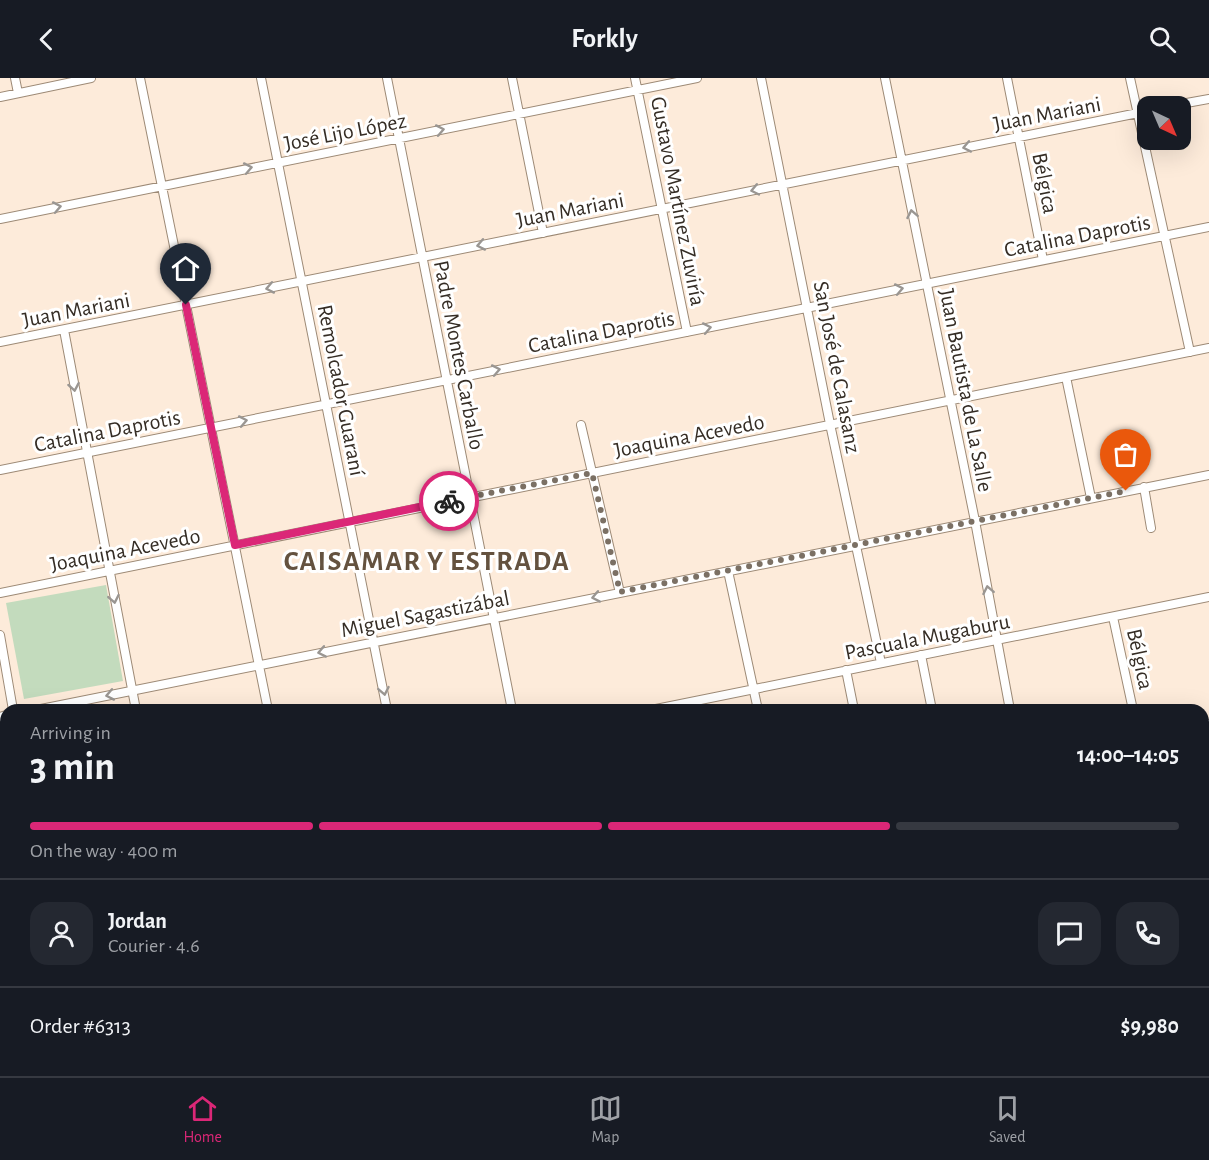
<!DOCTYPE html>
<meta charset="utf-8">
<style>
:root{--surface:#171b24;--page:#242831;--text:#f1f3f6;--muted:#9ea1a6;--line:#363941;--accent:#db2777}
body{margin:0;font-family:"Alegreya Sans",sans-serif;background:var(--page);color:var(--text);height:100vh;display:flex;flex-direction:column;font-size:22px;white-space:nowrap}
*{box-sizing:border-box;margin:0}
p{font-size:20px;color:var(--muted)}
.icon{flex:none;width:33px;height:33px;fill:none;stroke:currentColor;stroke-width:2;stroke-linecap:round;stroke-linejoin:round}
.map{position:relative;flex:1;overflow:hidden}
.sheet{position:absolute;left:0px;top:626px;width:1209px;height:374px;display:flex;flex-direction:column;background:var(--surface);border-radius:18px 18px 0 0;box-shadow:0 6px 24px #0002}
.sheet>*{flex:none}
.needle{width:39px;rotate:136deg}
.fabs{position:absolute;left:1137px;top:18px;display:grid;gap:12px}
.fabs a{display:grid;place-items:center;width:54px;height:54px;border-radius:12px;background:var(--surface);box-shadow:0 6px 24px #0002;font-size:30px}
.pin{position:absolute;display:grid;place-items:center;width:51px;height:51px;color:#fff;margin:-62px -26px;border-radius:50% 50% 50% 0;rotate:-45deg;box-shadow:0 0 6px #0007}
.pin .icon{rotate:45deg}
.courier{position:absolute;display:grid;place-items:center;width:60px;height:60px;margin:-30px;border:4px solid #db2777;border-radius:50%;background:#fff;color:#222;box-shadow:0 2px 8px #0007}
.summary em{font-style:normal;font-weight:700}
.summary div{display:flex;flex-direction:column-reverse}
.summary{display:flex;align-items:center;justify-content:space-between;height:102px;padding:0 30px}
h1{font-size:39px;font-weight:700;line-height:45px}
.bar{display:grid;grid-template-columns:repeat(4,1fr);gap:9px 6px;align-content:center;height:72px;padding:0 30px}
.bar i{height:8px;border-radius:4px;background:var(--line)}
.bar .active{background:var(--accent)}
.bar p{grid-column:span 4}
.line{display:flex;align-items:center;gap:15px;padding:0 30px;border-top:2px solid var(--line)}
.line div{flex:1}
.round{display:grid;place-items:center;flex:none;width:63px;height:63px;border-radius:18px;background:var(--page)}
header{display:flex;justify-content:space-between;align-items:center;height:78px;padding:0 30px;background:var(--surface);font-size:27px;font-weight:700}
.dock{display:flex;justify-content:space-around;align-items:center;height:84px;border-top:2px solid var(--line);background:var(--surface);font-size:16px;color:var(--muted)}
.dock a{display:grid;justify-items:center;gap:3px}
.dock .active{color:var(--accent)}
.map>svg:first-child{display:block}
.green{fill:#c3dbbd}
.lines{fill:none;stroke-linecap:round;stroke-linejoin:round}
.street-casing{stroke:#9d8a76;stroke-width:10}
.street{stroke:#fff;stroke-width:8}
.oneway{stroke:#9a9692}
.done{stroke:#7b7064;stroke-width:6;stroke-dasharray:0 10.8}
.route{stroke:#db2777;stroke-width:8}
.labels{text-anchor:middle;stroke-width:6;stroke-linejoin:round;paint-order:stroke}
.street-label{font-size:22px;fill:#352d25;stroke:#fff}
.district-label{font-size:28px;font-weight:bold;letter-spacing:1.5px;fill:#64523f;stroke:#fff}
</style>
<header><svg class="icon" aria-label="back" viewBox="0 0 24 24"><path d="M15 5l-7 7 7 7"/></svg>Forkly<svg class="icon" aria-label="search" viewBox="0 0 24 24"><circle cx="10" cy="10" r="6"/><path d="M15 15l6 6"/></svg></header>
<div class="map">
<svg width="1209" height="998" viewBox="0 0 1209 998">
<rect width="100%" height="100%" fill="#fdebda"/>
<path class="green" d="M106,507L123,603L24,621L6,525Z"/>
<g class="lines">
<g class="street-casing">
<path id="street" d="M15,0L18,15
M140,0L268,632
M261,0L387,632
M387,0L512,632
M512,0L543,155
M635,0L687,254
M761,0L830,346L881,585
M885,0L975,443L1010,632
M1007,0L1043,182
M1130,0L1190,274
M0,19L91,0
M1170,28L1209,21
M0,141L697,0
M64,252L136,632
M0,264L1148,33
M1066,299L1091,420
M581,347L620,515
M0,392L1209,149
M1144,409L1151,450
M728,493L758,632
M0,515L1209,270
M1113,539L1133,632
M0,557L13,632
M921,577L932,632
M846,592L854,632
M36,632L1209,397
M651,632L1209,519
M0,639L6,637
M1203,647L1209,646
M0,763L6,762
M1203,770L1209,769
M0,888L6,887
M1203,899L1209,898
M1203,956L1209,986
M208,993L209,998
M342,993L343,998
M460,993L461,998
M585,993L586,998
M836,993V998
M928,993L929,998
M65,998L90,993
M705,998L730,993"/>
</g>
<use href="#street" class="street"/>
</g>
<defs><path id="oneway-chevron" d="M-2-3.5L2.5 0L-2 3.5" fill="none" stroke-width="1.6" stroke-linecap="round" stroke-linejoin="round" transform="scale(1.5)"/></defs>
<g class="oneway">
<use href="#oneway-chevron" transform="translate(440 52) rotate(-11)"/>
<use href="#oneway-chevron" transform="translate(967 69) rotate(169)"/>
<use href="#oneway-chevron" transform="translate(248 90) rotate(-11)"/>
<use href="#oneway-chevron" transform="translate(755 112) rotate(168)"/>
<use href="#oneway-chevron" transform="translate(57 129) rotate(-11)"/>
<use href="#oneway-chevron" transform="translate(912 136) rotate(-101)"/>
<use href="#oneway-chevron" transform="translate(481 167) rotate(169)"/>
<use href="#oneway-chevron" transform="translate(270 210) rotate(169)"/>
<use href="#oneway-chevron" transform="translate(899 211) rotate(-11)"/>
<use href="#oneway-chevron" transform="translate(707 250) rotate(-11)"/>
<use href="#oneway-chevron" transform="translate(496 292) rotate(-11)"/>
<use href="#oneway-chevron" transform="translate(74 309) rotate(80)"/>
<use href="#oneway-chevron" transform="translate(243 343) rotate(-11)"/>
<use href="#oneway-chevron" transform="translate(988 512) rotate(-101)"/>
<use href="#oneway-chevron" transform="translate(596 519) rotate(169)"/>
<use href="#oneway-chevron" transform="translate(114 521) rotate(79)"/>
<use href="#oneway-chevron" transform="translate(322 574) rotate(169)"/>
<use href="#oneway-chevron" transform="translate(384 613) rotate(79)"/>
<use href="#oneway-chevron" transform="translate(110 617) rotate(169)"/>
</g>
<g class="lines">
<path class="done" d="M449,423L592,395L620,514L1126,413"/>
<path class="route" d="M186,227L235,467L449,423"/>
</g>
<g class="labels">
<g class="street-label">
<text transform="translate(1047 35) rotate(-11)" y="8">Juan Mariani</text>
<text transform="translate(345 53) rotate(-11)" y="8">José Lijo López</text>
<text transform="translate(1046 105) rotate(79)" y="8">Bélgica</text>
<text transform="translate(679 123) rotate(79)" y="8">Gustavo Martínez Zuviría</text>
<text transform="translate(570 131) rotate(-11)" y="8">Juan Mariani</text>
<text transform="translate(1077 157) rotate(-11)" y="8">Catalina Daprotis</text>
<text transform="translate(76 231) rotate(-11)" y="8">Juan Mariani</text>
<text transform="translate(601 253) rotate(-11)" y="8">Catalina Daprotis</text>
<text transform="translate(460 277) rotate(79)" y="8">Padre Montes Carballo</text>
<text transform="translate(838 289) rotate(79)" y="8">San José de Calasanz</text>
<text transform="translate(342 312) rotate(79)" y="8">Remolcador Guaraní</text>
<text transform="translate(967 312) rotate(79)" y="8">Juan Bautista de La Salle</text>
<text transform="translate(107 352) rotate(-11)" y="8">Catalina Daprotis</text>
<text transform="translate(689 357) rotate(-11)" y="8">Joaquina Acevedo</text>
<text transform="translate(125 471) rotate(-11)" y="8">Joaquina Acevedo</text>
<text transform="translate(425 535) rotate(-11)" y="8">Miguel Sagastizábal</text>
<text transform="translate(927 558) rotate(-11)" y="8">Pascuala Mugaburu</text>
<text transform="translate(1141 581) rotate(78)" y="8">Bélgica</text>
</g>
<g class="district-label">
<text x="427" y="492">CAISAMAR Y ESTRADA</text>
</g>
</g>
</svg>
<div class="fabs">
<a><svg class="needle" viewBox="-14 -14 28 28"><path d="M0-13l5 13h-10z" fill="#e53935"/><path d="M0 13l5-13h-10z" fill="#9ea1a6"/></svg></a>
</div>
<div class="pin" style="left:1126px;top:413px;background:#ea580c"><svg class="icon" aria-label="bag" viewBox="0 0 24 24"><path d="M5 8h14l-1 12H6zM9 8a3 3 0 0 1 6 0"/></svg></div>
<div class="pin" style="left:186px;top:227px;background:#1f2937"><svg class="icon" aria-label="home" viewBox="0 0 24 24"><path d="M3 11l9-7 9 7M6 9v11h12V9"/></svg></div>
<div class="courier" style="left:449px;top:423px"><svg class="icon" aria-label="bike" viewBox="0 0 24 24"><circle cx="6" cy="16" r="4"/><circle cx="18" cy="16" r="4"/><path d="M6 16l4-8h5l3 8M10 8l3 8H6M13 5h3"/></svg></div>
<section class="sheet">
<div class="summary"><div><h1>3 min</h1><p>Arriving in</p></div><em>14:00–14:05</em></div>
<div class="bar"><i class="active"></i><i class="active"></i><i class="active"></i><i></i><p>On the way · 400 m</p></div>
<div class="line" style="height:108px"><a class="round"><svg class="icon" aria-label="person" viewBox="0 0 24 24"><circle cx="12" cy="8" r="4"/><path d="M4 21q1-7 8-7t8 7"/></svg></a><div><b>Jordan</b><p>Courier · 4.6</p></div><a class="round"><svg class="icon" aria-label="chat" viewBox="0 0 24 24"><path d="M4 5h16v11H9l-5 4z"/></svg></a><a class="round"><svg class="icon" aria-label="phone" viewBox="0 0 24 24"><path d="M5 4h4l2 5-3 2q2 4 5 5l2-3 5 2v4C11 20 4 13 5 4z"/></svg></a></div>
<div class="line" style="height:78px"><div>Order #6313</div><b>$9,980</b></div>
</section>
</div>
<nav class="dock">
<a class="active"><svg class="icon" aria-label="home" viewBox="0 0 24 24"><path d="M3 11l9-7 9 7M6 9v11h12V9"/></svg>Home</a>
<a><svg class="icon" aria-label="map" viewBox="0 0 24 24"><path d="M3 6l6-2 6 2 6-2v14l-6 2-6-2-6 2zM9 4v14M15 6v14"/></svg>Map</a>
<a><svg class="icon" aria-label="saved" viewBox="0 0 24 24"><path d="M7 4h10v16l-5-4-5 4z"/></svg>Saved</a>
</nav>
